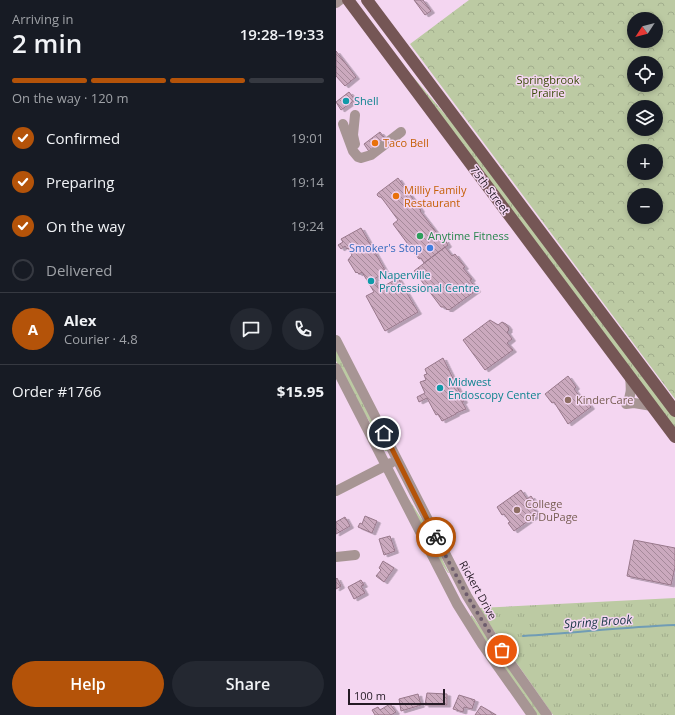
<!DOCTYPE html>
<meta charset="utf-8">
<style>
:root{--surface:#171b24;--page:#242831;--text:#f1f3f6;--muted:#9ea1a6;--line:#363941;--accent:#b45309}
body{margin:0;font-family:"Open Sans",sans-serif;background:var(--page);color:var(--text);height:100vh;display:flex;flex-direction:column;font-size:15px;white-space:nowrap}
*{box-sizing:border-box;margin:0}
p{font-size:13px;color:var(--muted)}
.icon{flex:none;width:22px;height:22px;fill:none;stroke:currentColor;stroke-width:2;stroke-linecap:round;stroke-linejoin:round}
.map{position:relative;flex:1;overflow:hidden}
.panel{display:flex;flex-direction:column;background:var(--surface);width:336px}
.panel>*{flex:none}
.needle{width:26px;rotate:234deg}
.controls{position:absolute;left:291px;top:12px;display:grid;gap:8px}
.controls a{display:grid;place-items:center;width:36px;height:36px;border-radius:50%;background:var(--surface);box-shadow:0 2px 6px #0003;font-size:20px}
.scale{position:absolute;left:12px;bottom:10px;width:97px;box-sizing:border-box;padding-left:4px;border:2px solid #251b25;border-top:0;font-size:11px;line-height:14px;white-space:nowrap;color:#251b25;-webkit-text-stroke:3px #f4d6f1;paint-order:stroke}
.pin{position:absolute;display:grid;place-items:center;width:34px;height:34px;color:#fff;margin:-17px;border:2px solid #fff;border-radius:50%;box-shadow:0 1px 4px #0007}
.courier{position:absolute;display:grid;place-items:center;width:40px;height:40px;margin:-20px;border:3px solid #b45309;border-radius:50%;background:#fff;color:#222;box-shadow:0 1px 5px #0007}
.headline em{font-style:normal;font-weight:600}
.headline div{display:flex;flex-direction:column-reverse}
.headline{display:flex;align-items:center;justify-content:space-between;height:68px;padding:0 12px}
h1{font-size:26px;font-weight:600;line-height:30px}
.bar{display:grid;grid-template-columns:repeat(4,1fr);gap:6px 4px;align-content:center;height:48px;padding:0 12px}
.bar i{height:5px;border-radius:3px;background:var(--line)}
.bar .current{background:var(--accent)}
.bar p{grid-column:span 4}
.line{display:flex;align-items:center;gap:10px;padding:0 12px;border-top:1px solid var(--line)}
.line div{flex:1}
.round{display:grid;place-items:center;flex:none;width:42px;height:42px;border-radius:21px;background:var(--page)}
ol{padding:0 12px;list-style:none}
li{display:flex;align-items:center;gap:12px;height:44px}
li p{margin-inline-start:auto}
li .icon{padding:4px;border-radius:50%;background:var(--accent);color:#fff;stroke-width:4}
li:last-child{color:var(--muted)}
li i{width:22px;height:22px;border:2px solid var(--line);border-radius:50%}
.button{display:flex;gap:8px;margin-top:auto;padding:8px 12px}
.button a{flex:1;height:46px;border-radius:24px;background:var(--accent);color:#fff;font-size:16px;font-weight:600;line-height:46px;text-align:center}
.button a+a{background:var(--page);color:var(--text)}
main{display:flex;flex:1;min-height:0}
.map>svg:first-child{display:block}
.grass{fill:url(#grass-tufts)}
.forest{fill:url(#forest-crowns);fill-rule:evenodd}
.lines{fill:none;stroke-linecap:round;stroke-linejoin:round}
.stream{stroke:#709cb5;stroke-width:2}
.building{fill:url(#building-back-hatch);stroke:#98788b;filter:url(#shadow)}
.minor{stroke:#a79594;stroke-width:10}
.major{stroke:#755655;stroke-width:12}
.done{stroke:#6d5c6c;stroke-width:4;stroke-dasharray:0 7.2}
.route{stroke:#b45309;stroke-width:5}
.culture-dot{fill:#0f9aa8;stroke:#f4d6f1;stroke-width:1.5}
.food-dot{fill:#e8710a;stroke:#f4d6f1;stroke-width:1.5}
.leisure-dot{fill:#2e9e5b;stroke:#f4d6f1;stroke-width:1.5}
.shop-dot{fill:#3f7fe0;stroke:#f4d6f1;stroke-width:1.5}
.education-dot{fill:#8d6e63;stroke:#f4d6f1;stroke-width:1.5}
.labels{text-anchor:middle;stroke-width:3;stroke-linejoin:round;paint-order:stroke}
.park-label{font-size:11px;fill:#3a4b09;stroke:#f4d6f1}
.culture-label{font-size:11px;fill:#0d838f;stroke:#f4d6f1;text-anchor:start}
.food-label{font-size:11px;fill:#c56008;stroke:#f4d6f1;text-anchor:start}
.street-label{font-size:11px;fill:#251b25;stroke:#f4d6f1}
.leisure-label{font-size:11px;fill:#27864d;stroke:#f4d6f1;text-anchor:start}
.shop-label{font-size:11px;fill:#366cbe;stroke:#f4d6f1;text-anchor:end}
.education-label{font-size:11px;fill:#785e54;stroke:#f4d6f1;text-anchor:start}
.water-label{font-size:12px;font-style:italic;fill:#163543;stroke:#f4d6f1}
</style>
<main>
<section class="panel">
<div class="headline"><div><h1>2 min</h1><p>Arriving in</p></div><em>19:28–19:33</em></div>
<div class="bar"><i class="current"></i><i class="current"></i><i class="current"></i><i></i><p>On the way · 120 m</p></div>
<ol>
<li><svg class="icon" aria-label="check" viewBox="0 0 24 24"><path d="M5 12l5 5 9-10"/></svg>Confirmed<p>19:01</p></li>
<li><svg class="icon" aria-label="check" viewBox="0 0 24 24"><path d="M5 12l5 5 9-10"/></svg>Preparing<p>19:14</p></li>
<li><svg class="icon" aria-label="check" viewBox="0 0 24 24"><path d="M5 12l5 5 9-10"/></svg>On the way<p>19:24</p></li>
<li><i></i>Delivered</li>
</ol>
<div class="line" style="height:72px"><b class="round" style="background:var(--accent);color:#fff">A</b><div><b>Alex</b><p>Courier · 4.8</p></div><a class="round"><svg class="icon" aria-label="chat" viewBox="0 0 24 24"><path d="M4 5h16v11H9l-5 4z"/></svg></a><a class="round"><svg class="icon" aria-label="phone" viewBox="0 0 24 24"><path d="M5 4h4l2 5-3 2q2 4 5 5l2-3 5 2v4C11 20 4 13 5 4z"/></svg></a></div>
<div class="line" style="height:52px"><div>Order #1766</div><b>$15.95</b></div>
<div class="button"><a>Help</a><a>Share</a></div>
</section>
<div class="map">
<svg width="339" height="715" viewBox="0 0 339 715">
<defs>
<pattern id="grass-tufts" width="24" height="20" patternUnits="userSpaceOnUse"><rect width="24" height="20" fill="#bccaa3"/><path d="M3 7l-1-3M5 7V3M7 7l1-3M15 17l-1-3M17 17v-4M19 17l1-3" fill="none" stroke="#a1ad8c"/></pattern>
<pattern id="forest-crowns" width="20" height="18" patternUnits="userSpaceOnUse"><rect width="20" height="18" fill="#bccaa3"/><path d="M2 6a3 3 0 1 1 6 0M12 15a3 3 0 1 1 6 0" fill="none" stroke="#a1ad8c"/></pattern>
<pattern id="building-back-hatch" width="6" height="6" patternUnits="userSpaceOnUse"><rect width="6" height="6" fill="#cba9be"/><path d="M-1 5l2 2M0 0l6 6M5-1l2 2" fill="none" stroke="#a5899a"/></pattern>
<filter id="shadow"><feDropShadow dx="3.5" dy="2" stdDeviation="0" flood-color="#0004"/></filter>
</defs>
<rect width="100%" height="100%" fill="#f4d6f1"/>
<path class="grass" d="M66,64L138,148L339,417V431Z
M0,349L51,450V451H49L40,432L21,402L0,361Z
M72,498L89,524L113,573H112L93,545Z
M339,598V715H217L142,608Z
M135,615L138,618L206,715H200L135,619Z"/>
<path class="forest" d="M133,0H339V399L74,44ZM298,19H320V41H298ZM298,63H320V85H298ZM298,107H320V129H298ZM298,151H320V173H298ZM298,195H320V217H298Z"/>
<g class="lines">
<path class="stream" d="M187,636C238,633 288,627 339,625"/>
</g>
<path class="building" d="M78,0H87L95,11L89,15Z
M0,51L20,77L9,86L0,76Z
M13,92L19,100L5,110L0,102Z
M44,132L51,141L34,153L28,144Z
M62,178L85,210L84,211L104,237L107,242L109,240L112,245L88,263L85,258L83,259L57,224L62,220L45,197H43L41,195L42,193Z
M25,228L50,272L38,279L43,289L62,278L82,312L49,331L30,296L38,292L26,272L23,274L21,272L20,273L12,260L16,255L12,248L11,249L9,246L5,249L2,245L7,242L5,239Z
M109,247L116,256L119,254L129,267L127,268L136,279L134,280L141,290L113,310L112,309L111,310L109,307H105L78,271Z
M154,320L162,325L166,322L170,324L173,328L172,329L173,330L171,332L176,339L171,343L177,350L149,370L127,340Z
M107,358L128,401L126,402L130,409L120,413V414L106,421L102,414L100,415L91,398L83,402L81,397L89,393L84,382L90,380L88,375L91,374L89,369Z
M232,376L240,387L238,389L244,397L247,396L255,407L232,424L218,402L216,403L209,394Z
M185,490L191,499L195,496L199,502L195,505L202,514L178,531L172,523L174,522L168,514L166,515L161,507Z
M29,516L41,521L36,533L22,527L24,523L26,524Z
M9,517L14,526L0,534V522Z
M54,536L59,551L48,555L43,539Z
M298,540L339,548V567L335,585L291,576Z
M47,561L58,568L48,582L40,576L45,570L43,568Z
M1,578L5,586L0,589V579Z
M25,580L28,585L25,586L29,593L18,599L12,587Z
M91,693L111,694V705H89Z
M82,694L85,705L65,711L63,699Z
M123,695L139,700L136,709L128,707L127,712L117,709Z
M54,704L60,712L55,715H39L36,710L42,707L44,710Z
M145,706L160,715H139Z"/>
<g class="lines">
<path class="minor" d="M0,3L4,0
M19,115L17,135L19,144
M7,124L17,151L22,157L25,158L35,155L65,132
M0,340L131,596L156,637L211,715
M0,368L121,604L146,644L196,715
M290,404C296,396 295,387 294,377
M290,404L298,403L316,406
M0,491L55,463
M0,557L19,555"/>
<path class="major" d="M12,0L339,437
M31,0L339,411"/>
</g>
<g class="lines">
<path class="done" d="M100,537C120,576 140,614 166,650"/>
<path class="route" d="M48,433L100,537"/>
</g>
<g class="culture-dot">
<circle cx="10" cy="101" r="4"/>
<circle cx="35" cy="281" r="4"/>
<circle cx="104" cy="388" r="4"/>
</g>
<g class="food-dot">
<circle cx="39" cy="143" r="4"/>
<circle cx="60" cy="196" r="4"/>
</g>
<circle class="leisure-dot" cx="84" cy="236" r="4"/>
<circle class="shop-dot" cx="94" cy="248" r="4"/>
<g class="education-dot">
<circle cx="232" cy="400" r="4"/>
<circle cx="181" cy="510" r="4"/>
</g>
<g class="labels">
<g class="park-label">
<text x="212" y="84">Springbrook<tspan x="212" dy="13">Prairie</tspan></text>
</g>
<g class="culture-label">
<text x="18" y="105">Shell</text>
<text x="43" y="279">Naperville<tspan x="43" dy="13">Professional Centre</tspan></text>
<text x="112" y="386">Midwest<tspan x="112" dy="13">Endoscopy Center</tspan></text>
</g>
<g class="food-label">
<text x="47" y="147">Taco Bell</text>
<text x="68" y="194">Milliy Family<tspan x="68" dy="13">Restaurant</tspan></text>
</g>
<g class="street-label">
<text transform="translate(154 190) rotate(53)" y="4">75th Street</text>
<text transform="translate(142 590) rotate(61)" y="4">Rickert Drive</text>
</g>
<g class="leisure-label">
<text x="92" y="240">Anytime Fitness</text>
</g>
<g class="shop-label">
<text x="86" y="252">Smoker's Stop</text>
</g>
<g class="education-label">
<text x="240" y="404">KinderCare</text>
<text x="189" y="508">College<tspan x="189" dy="13">of DuPage</tspan></text>
</g>
<g class="water-label">
<text transform="translate(262 622) rotate(-4)" y="4">Spring Brook</text>
</g>
</g>
</svg>
<div class="controls">
<a><svg class="needle" viewBox="-14 -14 28 28"><path d="M0-13l5 13h-10z" fill="#e53935"/><path d="M0 13l5-13h-10z" fill="#9ea1a6"/></svg></a>
<a><svg class="icon" aria-label="locate" viewBox="0 0 24 24"><circle cx="12" cy="12" r="6"/><path d="M12 2v4M12 18v4M2 12h4M18 12h4"/></svg></a>
<a><svg class="icon" aria-label="layers" viewBox="0 0 24 24"><path d="M12 4l9 5-9 5-9-5zM3 14l9 5 9-5"/></svg></a>
<a>+</a>
<a>−</a>
</div>
<div class="scale">100 m</div>
<div class="pin" style="left:166px;top:650px;background:#ea580c"><svg class="icon" aria-label="bag" viewBox="0 0 24 24"><path d="M5 8h14l-1 12H6zM9 8a3 3 0 0 1 6 0"/></svg></div>
<div class="pin" style="left:48px;top:433px;background:#1f2937"><svg class="icon" aria-label="home" viewBox="0 0 24 24"><path d="M3 11l9-7 9 7M6 9v11h12V9"/></svg></div>
<div class="courier" style="left:100px;top:537px"><svg class="icon" aria-label="bike" viewBox="0 0 24 24"><circle cx="6" cy="16" r="4"/><circle cx="18" cy="16" r="4"/><path d="M6 16l4-8h5l3 8M10 8l3 8H6M13 5h3"/></svg></div>
</div>
</main>
